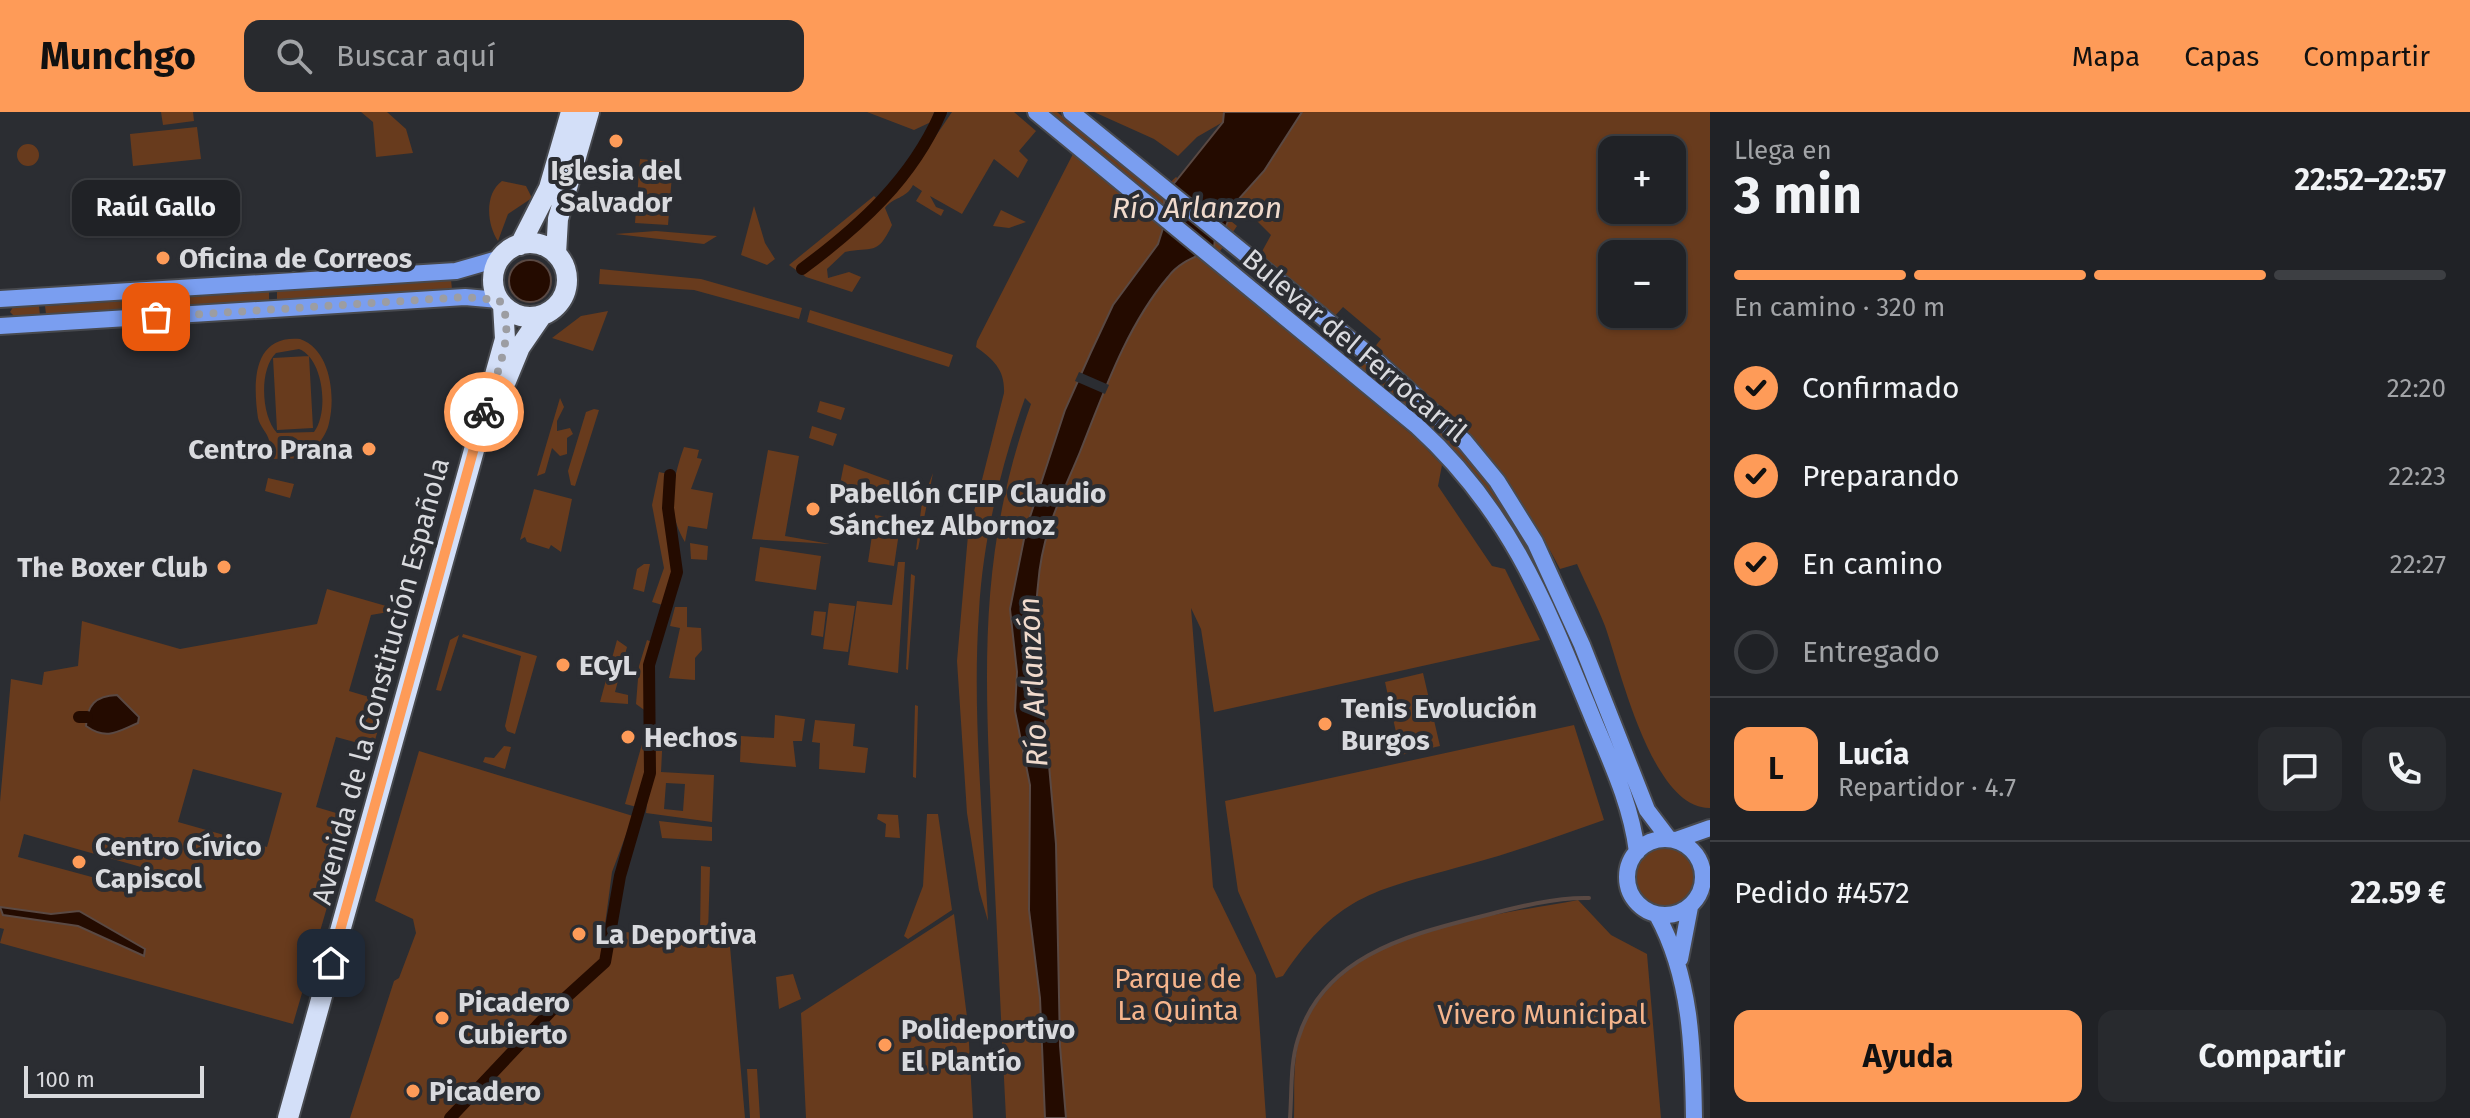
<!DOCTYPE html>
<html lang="es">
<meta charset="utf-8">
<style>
:root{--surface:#202226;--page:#282a2e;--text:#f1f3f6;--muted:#a2a4a7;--line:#3d3f43;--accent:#fe9b58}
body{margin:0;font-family:"Fira Sans",sans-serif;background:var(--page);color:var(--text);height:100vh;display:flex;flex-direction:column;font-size:30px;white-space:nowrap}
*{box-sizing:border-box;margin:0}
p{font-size:26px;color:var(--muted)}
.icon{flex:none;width:44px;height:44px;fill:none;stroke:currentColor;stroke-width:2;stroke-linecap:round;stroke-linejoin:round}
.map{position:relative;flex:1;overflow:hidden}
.drawer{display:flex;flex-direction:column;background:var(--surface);width:760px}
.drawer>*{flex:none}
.controls{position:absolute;left:1598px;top:24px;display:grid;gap:16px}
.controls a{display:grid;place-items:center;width:88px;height:88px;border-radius:16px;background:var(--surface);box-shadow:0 2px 6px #0004,0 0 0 2px var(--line);font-size:40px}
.scale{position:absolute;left:24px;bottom:20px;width:180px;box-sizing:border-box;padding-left:8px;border:4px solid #d9dade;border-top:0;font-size:22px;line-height:28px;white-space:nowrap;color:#d9dade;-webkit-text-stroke:6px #2b2d32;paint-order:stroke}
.pin{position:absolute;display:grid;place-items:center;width:68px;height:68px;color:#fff;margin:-34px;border-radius:16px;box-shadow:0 4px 12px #0006}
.courier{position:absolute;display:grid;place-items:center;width:80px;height:80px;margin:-40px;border:6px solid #fe9b58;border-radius:50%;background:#fff;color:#222;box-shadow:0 2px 10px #0007}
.bubble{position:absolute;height:56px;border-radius:16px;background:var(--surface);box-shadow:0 2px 6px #0004,0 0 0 2px var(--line);font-size:26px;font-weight:700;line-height:56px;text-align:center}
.head em{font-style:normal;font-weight:700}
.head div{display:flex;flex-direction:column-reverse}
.head{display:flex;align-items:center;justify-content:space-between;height:136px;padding:0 24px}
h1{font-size:52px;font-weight:700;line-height:60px}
.bar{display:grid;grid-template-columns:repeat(4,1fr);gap:12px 8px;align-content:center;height:96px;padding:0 24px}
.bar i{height:10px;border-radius:6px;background:var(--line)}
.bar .selected{background:var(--accent)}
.bar p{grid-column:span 4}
.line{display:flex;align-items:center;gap:20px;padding:0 24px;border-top:2px solid var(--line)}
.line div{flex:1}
.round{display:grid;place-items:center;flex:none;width:84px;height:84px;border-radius:16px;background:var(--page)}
ol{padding:0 24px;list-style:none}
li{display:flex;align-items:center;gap:24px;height:88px}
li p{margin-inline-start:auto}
li .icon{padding:8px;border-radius:50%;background:var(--accent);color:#111;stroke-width:4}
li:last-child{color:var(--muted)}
li i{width:44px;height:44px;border:4px solid var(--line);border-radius:50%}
.cta{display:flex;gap:16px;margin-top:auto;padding:16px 24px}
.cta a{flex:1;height:92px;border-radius:16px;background:var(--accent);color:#111;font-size:32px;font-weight:700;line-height:92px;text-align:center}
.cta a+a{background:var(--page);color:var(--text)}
header{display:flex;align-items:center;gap:48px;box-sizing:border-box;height:112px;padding:0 40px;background:var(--accent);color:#111}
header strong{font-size:38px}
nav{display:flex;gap:44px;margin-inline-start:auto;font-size:28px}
.search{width:560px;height:72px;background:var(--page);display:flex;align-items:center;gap:20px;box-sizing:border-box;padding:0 28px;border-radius:16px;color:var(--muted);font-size:30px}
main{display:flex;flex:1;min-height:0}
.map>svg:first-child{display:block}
.green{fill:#683b1d;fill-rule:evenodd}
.water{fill:#240b00;stroke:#5a4943;stroke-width:2}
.pier{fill:#2b2d32}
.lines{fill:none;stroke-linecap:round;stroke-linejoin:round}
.stream{stroke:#5a4943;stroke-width:4}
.canal{stroke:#240b00;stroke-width:12}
.secondary-casing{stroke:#47494e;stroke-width:20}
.highway-casing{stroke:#47494e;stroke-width:24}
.secondary{stroke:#7a9ef0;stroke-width:16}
.highway{stroke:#d3dff8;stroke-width:20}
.done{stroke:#9c9da2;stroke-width:8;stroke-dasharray:0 14.4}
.route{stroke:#fe9b58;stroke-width:10}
.poi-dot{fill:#fe9b58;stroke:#2b2d32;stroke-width:3}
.labels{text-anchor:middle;stroke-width:8;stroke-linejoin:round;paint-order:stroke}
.poi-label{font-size:28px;font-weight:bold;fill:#d9dade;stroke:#2b2d32;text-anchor:start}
.street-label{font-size:28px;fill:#d9dade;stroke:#2b2d32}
.park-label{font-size:28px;fill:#f6b58c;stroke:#2b2d32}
.water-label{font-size:30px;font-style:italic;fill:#f0dacc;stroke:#2b2d32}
</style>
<header>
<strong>Munchgo</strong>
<div class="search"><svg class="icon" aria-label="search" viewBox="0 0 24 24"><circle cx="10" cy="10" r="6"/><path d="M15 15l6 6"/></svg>Buscar aquí</div>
<nav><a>Mapa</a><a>Capas</a><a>Compartir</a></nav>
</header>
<main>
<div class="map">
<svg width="1710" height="1006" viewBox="0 0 1710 1006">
<rect width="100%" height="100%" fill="#2b2d32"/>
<path class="green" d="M161,0H193L194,9L163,13Z
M361,0H387L406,17L413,41L376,45L373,10Z
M867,0H934L931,10L914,18Z
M952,0H1014L1036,19L1019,39L1028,48L1018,66L994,47L962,102L930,84L936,95L944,98L941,104L916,89L922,79L913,73C906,87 893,85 885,96L892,113C877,145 872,134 845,140L827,157L828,166L849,160L861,165L852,180L806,165L789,153L874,84L878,88L869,98L799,155L806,160C875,108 905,71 952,0Z
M1049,0H1057L1158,82L1176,65L1237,114L1210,154L1417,327L1442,353L1438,374L1492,454L1505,457L1540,528L1214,600L1201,517L1191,496L1213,775L1256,863L1266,1006H1006C1001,911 997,815 992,720C985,562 977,444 1031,292L1025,286C1001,354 983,427 979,499C972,601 983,706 988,809L979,778L967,701L957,549L968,423L1004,281C1005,258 994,248 976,235L977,229L1074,40L1142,99L1152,90Z
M1094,0H1223V10L1197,25L1178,44L1154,27Z
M1302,0H1710V696C1652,697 1621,559 1605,514C1597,493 1586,473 1577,452L1560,457C1514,368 1450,300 1373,237L1381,227L1343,195L1333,206L1259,145L1271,123L1237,89L1264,59ZM1612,38H1672V98H1612ZM1612,142H1672V202H1612Z
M197,15L201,47L133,54L130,22Z
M17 43a11 11 0 1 1 22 0a11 11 0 1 1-22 0Z
M640,47L673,50L668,113L635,111Z
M502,69L526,74L532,86L508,102L498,129C487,113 484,82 502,69Z
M754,94L765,131L775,147L767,153L741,143Z
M1001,98L1026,110L1009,116L993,114Z
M656,119L717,124L704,132L615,122Z
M600,157L701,167L802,196L799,207L694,178L599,172Z
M451,168L452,177L277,189V179Z
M269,180V189L46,202L45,194Z
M39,194L40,203L14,204L10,200L13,195Z
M810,198L953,243L949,255L807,210Z
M608,199L593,239L552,226L581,204Z
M300,227C330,237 336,283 329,311C326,326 316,329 317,346L270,347C270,342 271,333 269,328C267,320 260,315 258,306C253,271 252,223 300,227ZM299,237C324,247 329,301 314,320L277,321C261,304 259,257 276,241Z
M309,244L313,316L277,318L273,246Z
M1364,249C1411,286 1455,325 1490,372C1559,464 1593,580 1635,686L1632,687C1594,592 1563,489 1505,403C1466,346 1413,299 1359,256Z
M560,286L564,295L557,309V319L570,316L573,322L567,326V342L560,344L552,336L545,361L537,364Z
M820,289L845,296L841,308L817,300Z
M594,297L599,298L575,374L571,373L568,359L586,300Z
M812,314L837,322L833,334L809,326Z
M684,335L699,338L697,346L702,347L691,377L713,381L707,417L688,414L685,430C666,399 672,369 684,335Z
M768,338L799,344L785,424L830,432L752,427Z
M844,352L918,379L914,390L840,372Z
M659,360L668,362L665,389L676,457L666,494L652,490L664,456L652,393Z
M933,361L918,437L916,438L922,390Z
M268,366L294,372L290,386L265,379Z
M534,377L572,387L561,440L551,433L549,437L527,430L525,425L520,428Z
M875,403L901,407L894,454L868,450Z
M690,431L708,434L707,448L691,447Z
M760,435L821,444L816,478L755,469Z
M898,450H905L898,561L848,553L857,489L892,493Z
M644,452H650L644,480L633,477L637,457Z
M911,462L915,464L908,558L906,557Z
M327,477L400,498L371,503L349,579L386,590L373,635L336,625L316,695L353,706L293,912L0,831L4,817L0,816V690L11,567L42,573L44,560L78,554L82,509L180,537L317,512ZM193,657L282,681L267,735L178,710ZM24,722L141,755L136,777L18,745Z
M829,491L855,494L848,540L823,537Z
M675,495H687V515L701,516L702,538L695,546V568L669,566L680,516L670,514Z
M814,499L826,500L823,525L811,523Z
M463,522L537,544L515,622L507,619L505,614L521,544L462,525Z
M459,523L441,579L436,578L450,528Z
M617,528L627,535L615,580L628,583V592L600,590Z
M647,528L652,530L645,558L647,600L636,592L639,554Z
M1423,561L1440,634L1401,643L1385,570Z
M915,593L918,594L916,666L913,665Z
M775,603L805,607L802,629H793L796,655L740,650L741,624L774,626Z
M815,608L855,612L853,634L868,636L865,661L819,657L820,631L812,630Z
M1574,613L1604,708C1560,723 1516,740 1470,752C1379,778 1340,779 1283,864L1276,866L1238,779L1225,689Z
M646,618L647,654L637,695L625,692Z
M655,619L663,620L661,660L714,663L712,710L646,701ZM666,671L685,672L683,699L664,697Z
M504,634L511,635L505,657L483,650L485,645L494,646Z
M419,639L633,704L612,760L604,820L700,821L701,754L710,755L708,821L729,823L745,1006H350L394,869L399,866L416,821L413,807L375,789Z
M878,702L898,703L900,726L885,725L886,712L877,707Z
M927,702H938L952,798L908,827L904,824L923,774Z
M659,709L712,715V729L662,726Z
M1635 765a30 30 0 1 1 60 0a30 30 0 1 1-60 0Z
M1578,788L1611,823L1647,842L1661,1006H1294C1295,975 1291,938 1306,909C1356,814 1484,806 1578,788Z
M954,802L968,913L973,1006H806L801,901Z
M793,862L801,887L779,897L776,865Z
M747,957H757L760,1006H750Z"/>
<path class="water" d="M1224,0H1302L1264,59L1237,89L1226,114L1215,126L1214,136C1196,145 1180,149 1168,165C1126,215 1104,280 1080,340C1060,388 1042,420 1038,473C1037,484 1035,493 1040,503L1041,563L1056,732L1060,934L1066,1006H1045L1040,886L1029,798L1030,673L1015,599L1017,560L1010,497L1026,417L1065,298L1091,240L1113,193L1158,132L1164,113V84L1223,10Z
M509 169a21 21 0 1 1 42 0a21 21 0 1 1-42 0Z
M117,583L139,605L138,611C119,619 107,629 86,614C87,593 95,584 117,583Z
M0,795L51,802L79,799L145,837L144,844L78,814L3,803Z"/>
<path class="pier" d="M1079,260L1109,273L1105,282L1075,269Z"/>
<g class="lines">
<path class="stream" d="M1290,1006C1292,980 1290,952 1298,927C1322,847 1403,824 1475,806C1510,797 1552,785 1589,786"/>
<path class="canal" d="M802,157C860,114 912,67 941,0
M79,605H87
M450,1006L551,899L605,850L620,764L650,661L649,553L677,460L668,396L670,363"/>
<g class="secondary-casing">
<path id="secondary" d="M1036,0L1417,314C1508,397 1544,487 1589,597C1608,644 1631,690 1637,740
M1071,0L1379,251L1465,330L1497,369L1535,430L1582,533L1647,698L1669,727
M0,187L456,159L501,146
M0,214L465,185L499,188
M1627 765a38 38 0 1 1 76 0a38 38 0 1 1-76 0Z
M1676,728L1710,716
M1657,803C1691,865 1693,936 1694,1006
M1680,847L1690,795"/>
</g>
<g class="highway-casing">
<path id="highway" d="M493 168a37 37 0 1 1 74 0a37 37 0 1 1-74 0Z
M520,133L549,76L571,0
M556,142L558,107L589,0
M506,269L520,235L542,203
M288,1006L505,227L503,193"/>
</g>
<use href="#secondary" class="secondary"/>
<use href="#highway" class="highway"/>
</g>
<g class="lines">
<path class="done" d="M156,205L465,185L499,188C519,217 493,271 484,300"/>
<path class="route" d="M331,851L484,300"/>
</g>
<g class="poi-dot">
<circle cx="616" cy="29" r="8"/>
<circle cx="163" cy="146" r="8"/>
<circle cx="369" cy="337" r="8"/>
<circle cx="813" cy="397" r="8"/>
<circle cx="224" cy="455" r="8"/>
<circle cx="563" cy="553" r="8"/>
<circle cx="1325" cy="612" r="8"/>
<circle cx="628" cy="625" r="8"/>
<circle cx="79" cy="750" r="8"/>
<circle cx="579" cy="822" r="8"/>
<circle cx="442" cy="906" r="8"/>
<circle cx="885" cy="933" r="8"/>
<circle cx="413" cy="979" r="8"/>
</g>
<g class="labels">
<g class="poi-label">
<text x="616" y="68" text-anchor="middle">Iglesia del<tspan x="616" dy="32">Salvador</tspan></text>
<text x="179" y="156">Oficina de Correos</text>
<text x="353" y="347" text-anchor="end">Centro Prana</text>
<text x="829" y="391">Pabellón CEIP Claudio<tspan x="829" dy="32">Sánchez Albornoz</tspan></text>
<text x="208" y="465" text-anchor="end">The Boxer Club</text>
<text x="579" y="563">ECyL</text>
<text x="1341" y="606">Tenis Evolución<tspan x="1341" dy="32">Burgos</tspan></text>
<text x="644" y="635">Hechos</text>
<text x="95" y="744">Centro Cívico<tspan x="95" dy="32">Capiscol</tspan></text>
<text x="595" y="832">La Deportiva</text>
<text x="458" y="900">Picadero<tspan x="458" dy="32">Cubierto</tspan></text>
<text x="901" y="927">Polideportivo<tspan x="901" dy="32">El Plantío</tspan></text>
<text x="429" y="989">Picadero</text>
</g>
<g class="street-label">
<text transform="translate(1355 233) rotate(40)" y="10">Bulevar del Ferrocarril</text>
<text transform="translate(380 569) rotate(-75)" y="10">Avenida de la Constitución Española</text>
</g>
<g class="park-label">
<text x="1178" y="876">Parque de<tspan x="1178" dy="32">La Quinta</tspan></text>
<text x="1542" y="912">Vivero Municipal</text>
</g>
<g class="water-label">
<text x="1197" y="106">Río Arlanzon</text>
<text transform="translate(1033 570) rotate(-93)" y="10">Río Arlanzón</text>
</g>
</g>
</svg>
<div class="controls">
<a>+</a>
<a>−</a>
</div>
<div class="scale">100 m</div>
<div class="pin" style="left:156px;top:205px;background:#ea580c"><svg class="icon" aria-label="bag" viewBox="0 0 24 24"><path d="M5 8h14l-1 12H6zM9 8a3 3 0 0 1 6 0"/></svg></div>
<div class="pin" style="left:331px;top:851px;background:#1f2937"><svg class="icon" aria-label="home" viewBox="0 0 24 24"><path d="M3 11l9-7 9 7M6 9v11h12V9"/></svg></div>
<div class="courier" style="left:484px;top:300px"><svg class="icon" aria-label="bike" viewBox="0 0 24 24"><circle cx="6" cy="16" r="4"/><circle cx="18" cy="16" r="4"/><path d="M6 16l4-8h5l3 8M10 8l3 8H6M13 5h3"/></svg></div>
<div class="bubble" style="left:72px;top:68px;width:168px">Raúl Gallo</div>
</div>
<section class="drawer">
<div class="head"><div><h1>3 min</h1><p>Llega en</p></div><em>22:52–22:57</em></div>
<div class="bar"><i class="selected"></i><i class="selected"></i><i class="selected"></i><i></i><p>En camino · 320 m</p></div>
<ol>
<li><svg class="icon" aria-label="check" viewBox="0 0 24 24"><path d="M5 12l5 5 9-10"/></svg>Confirmado<p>22:20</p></li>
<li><svg class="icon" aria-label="check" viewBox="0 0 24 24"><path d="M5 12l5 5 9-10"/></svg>Preparando<p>22:23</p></li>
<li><svg class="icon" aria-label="check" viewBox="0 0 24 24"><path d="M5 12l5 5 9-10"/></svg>En camino<p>22:27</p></li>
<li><i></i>Entregado</li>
</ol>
<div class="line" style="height:144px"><b class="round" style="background:var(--accent);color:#111">L</b><div><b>Lucía</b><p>Repartidor · 4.7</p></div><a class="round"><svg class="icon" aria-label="chat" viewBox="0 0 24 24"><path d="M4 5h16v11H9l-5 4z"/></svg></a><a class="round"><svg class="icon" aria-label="phone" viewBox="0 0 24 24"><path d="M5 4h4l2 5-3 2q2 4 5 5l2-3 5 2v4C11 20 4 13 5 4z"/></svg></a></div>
<div class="line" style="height:104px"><div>Pedido #4572</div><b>22.59 €</b></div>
<div class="cta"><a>Ayuda</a><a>Compartir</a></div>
</section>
</main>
